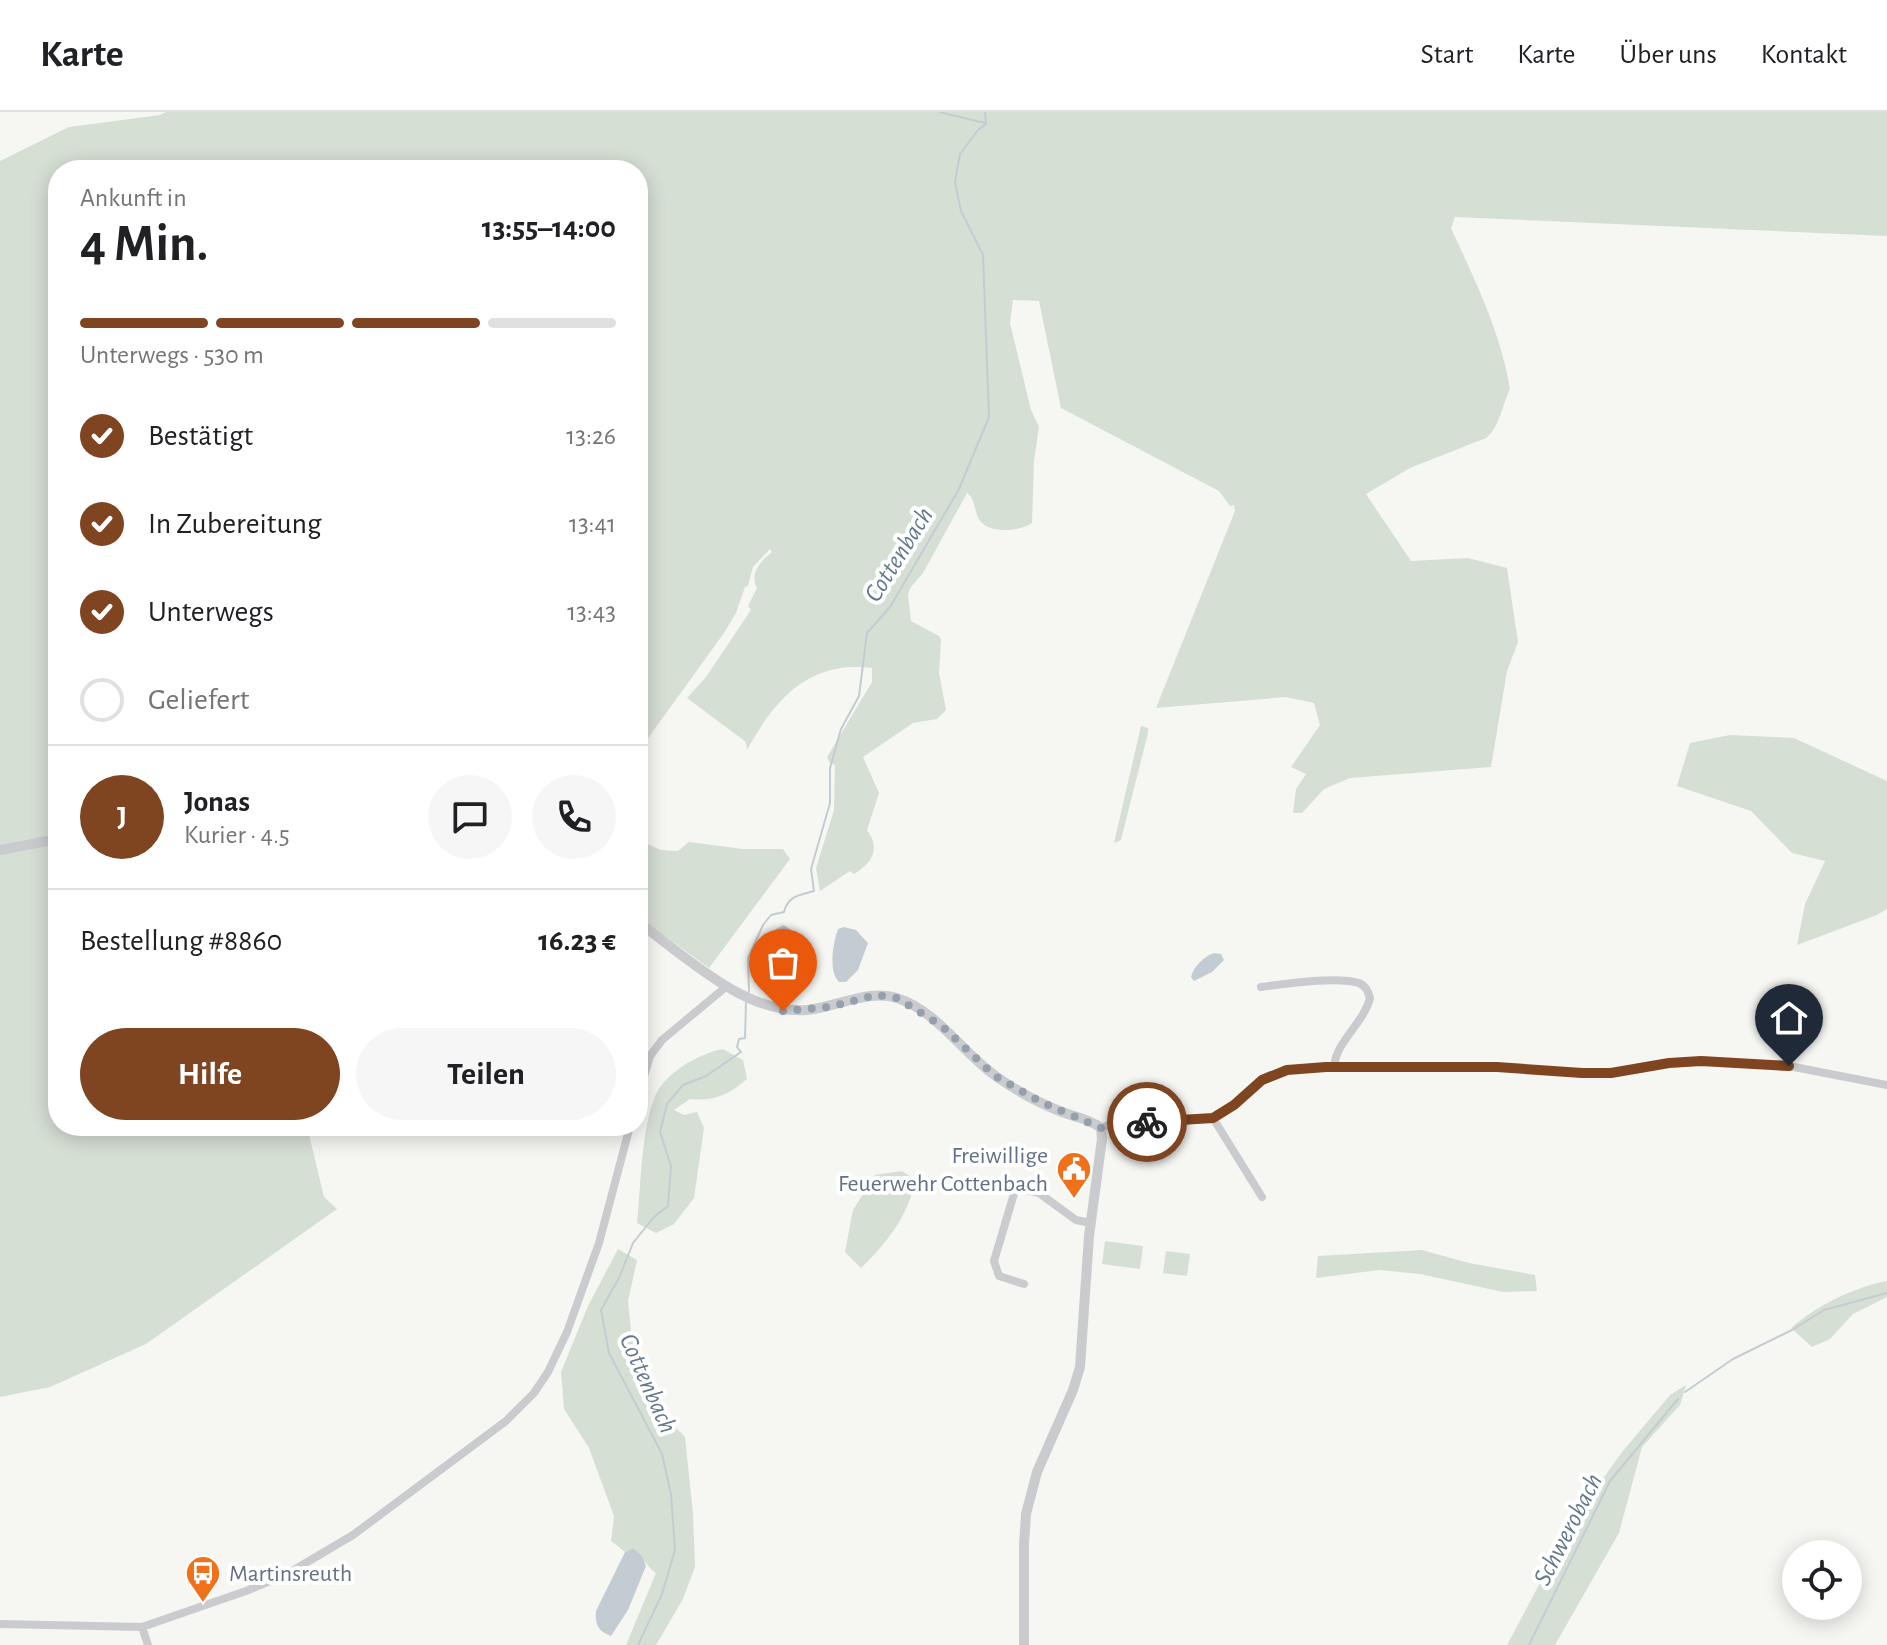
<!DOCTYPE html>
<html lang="de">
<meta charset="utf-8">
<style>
:root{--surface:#fff;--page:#f6f6f6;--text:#202124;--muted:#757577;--line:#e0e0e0;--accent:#7e4520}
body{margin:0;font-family:"Alegreya Sans",sans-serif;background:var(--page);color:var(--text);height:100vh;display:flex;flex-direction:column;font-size:30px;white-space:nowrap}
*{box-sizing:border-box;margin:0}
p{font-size:26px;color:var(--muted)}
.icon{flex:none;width:44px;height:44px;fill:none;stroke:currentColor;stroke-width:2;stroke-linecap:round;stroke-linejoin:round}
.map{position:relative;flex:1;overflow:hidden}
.panel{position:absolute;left:48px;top:48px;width:600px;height:976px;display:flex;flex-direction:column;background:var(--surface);border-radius:32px;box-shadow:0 4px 20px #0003}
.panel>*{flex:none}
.buttons{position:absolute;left:1782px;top:1428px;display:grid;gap:16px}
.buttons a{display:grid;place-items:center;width:80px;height:80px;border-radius:50%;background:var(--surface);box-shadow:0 4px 20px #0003;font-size:40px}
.pin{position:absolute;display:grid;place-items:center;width:68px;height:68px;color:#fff;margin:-82px -34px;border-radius:50% 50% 50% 0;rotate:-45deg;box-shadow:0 0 8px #0007}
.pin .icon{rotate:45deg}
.courier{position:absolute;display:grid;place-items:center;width:80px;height:80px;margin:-40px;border:6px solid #7e4520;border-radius:50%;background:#fff;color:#222;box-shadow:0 2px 10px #0007}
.summary em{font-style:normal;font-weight:700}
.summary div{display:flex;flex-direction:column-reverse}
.summary{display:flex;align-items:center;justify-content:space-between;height:136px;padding:0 32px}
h1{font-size:52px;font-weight:700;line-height:60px}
.bar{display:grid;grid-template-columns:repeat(4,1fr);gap:12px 8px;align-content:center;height:96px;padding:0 32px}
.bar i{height:10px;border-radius:6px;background:var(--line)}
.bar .active{background:var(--accent)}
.bar p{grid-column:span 4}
.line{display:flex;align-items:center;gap:20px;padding:0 32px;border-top:2px solid var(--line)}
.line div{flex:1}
.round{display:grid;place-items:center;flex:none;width:84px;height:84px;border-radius:42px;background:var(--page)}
ol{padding:0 32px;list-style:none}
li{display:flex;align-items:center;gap:24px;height:88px}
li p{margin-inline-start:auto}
li .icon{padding:8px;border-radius:50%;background:var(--accent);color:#fff;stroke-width:4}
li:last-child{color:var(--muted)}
li i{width:44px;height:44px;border:4px solid var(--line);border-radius:50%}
.cta{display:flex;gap:16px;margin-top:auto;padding:16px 32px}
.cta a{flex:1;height:92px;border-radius:48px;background:var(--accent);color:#fff;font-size:32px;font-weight:700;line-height:92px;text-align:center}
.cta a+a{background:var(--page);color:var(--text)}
header{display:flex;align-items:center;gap:48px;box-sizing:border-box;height:112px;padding:0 40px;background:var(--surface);border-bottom:2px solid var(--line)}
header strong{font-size:38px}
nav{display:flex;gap:44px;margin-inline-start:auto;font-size:28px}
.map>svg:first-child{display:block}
.green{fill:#d6dfd4}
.water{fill:#c4ccd3}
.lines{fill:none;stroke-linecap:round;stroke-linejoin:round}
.stream{stroke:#c4ccd3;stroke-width:2}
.minor{stroke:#c9cbcf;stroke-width:8}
.tertiary{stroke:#c9cbcf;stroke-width:10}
.done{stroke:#96a0ac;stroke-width:8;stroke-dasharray:0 14.4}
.route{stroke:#7e4520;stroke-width:10}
.labels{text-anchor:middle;stroke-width:8;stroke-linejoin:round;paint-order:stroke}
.poi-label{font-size:24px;fill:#637186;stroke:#fff;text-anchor:end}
.water-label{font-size:26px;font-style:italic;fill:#64798a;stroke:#fff}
</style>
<header>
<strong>Karte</strong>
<nav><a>Start</a><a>Karte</a><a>Über uns</a><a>Kontakt</a></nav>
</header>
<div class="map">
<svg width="1887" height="1533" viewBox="0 0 1887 1533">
<rect width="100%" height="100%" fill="#f6f7f3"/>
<path class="green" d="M166,0H1887V124L1455,105L1451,116C1475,168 1501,221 1510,277C1502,293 1500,315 1486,326L1410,356L1366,382L1411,449L1468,446L1507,456L1518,530L1507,559L1491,655L1350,666L1324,677L1302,701H1293L1296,677L1306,662L1291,655L1320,613L1314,591L1286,585L1156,596L1235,399L1234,393L1230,394L1219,379L1061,296L1039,189L1013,188L1010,211L1031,298L1039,315L1034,349L1032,411C1021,419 992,422 981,410C973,401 977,388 967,381L923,461L911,475L908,482L911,509L939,524L941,528L939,561L946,598L937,607L913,611L863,645L879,681L867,718C881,737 872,751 854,762L850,759L820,779L816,756L834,698L835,653L830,651L827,645L872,570V556C809,548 775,587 747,638L746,630L687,586L706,565L751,498L748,494L757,476C749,461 761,449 772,440L770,437L753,455L748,474L745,475L736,501L724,521L638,640V58H58V1014H307L324,1085L337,1097L146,1232L50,1275L0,1285V49L69,15L160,3Z
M1141,614L1148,616V621L1121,728L1114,731Z
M1730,623L1794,626L1887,669V797L1877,803L1797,833L1805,792L1825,749L1792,741L1751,699L1677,674L1690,631Z
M638,728L661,738L678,739L689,730L743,737H783L790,747L709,856L638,805Z
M723,937L743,948L747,967C730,982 713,990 690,987L674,998L684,1003L697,1000L704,1016L694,1086L674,1112L656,1121L637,1111C641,1074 641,1021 654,987C663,962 697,942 723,937Z
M902,1059L916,1068C907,1105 888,1130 861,1156L845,1140L853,1098L875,1063Z
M1105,1129L1143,1134L1140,1157L1102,1152Z
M618,1137L637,1148L628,1189L631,1218L649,1277L666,1306L685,1325L693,1401L695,1455L683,1487L656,1533H626L656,1461C646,1454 642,1444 633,1436L625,1440L611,1429L614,1404L589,1336L564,1297L561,1260L588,1194Z
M1422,1138L1469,1151L1535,1163L1537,1179L1503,1180L1420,1162L1379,1158L1316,1166L1318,1144Z
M1166,1139L1190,1142L1187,1164L1163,1161Z
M1887,1169V1185L1853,1202L1830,1227L1812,1235L1791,1216C1816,1194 1854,1175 1887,1169Z
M1686,1273L1680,1293L1642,1335L1619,1421L1555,1533H1507L1574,1407L1622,1340L1670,1283Z"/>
<path class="water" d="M784,813L798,823L795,867L788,876C743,871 758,822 784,813Z
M844,815L856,818L868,831L858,858L846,870H839C828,859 833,831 838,817Z
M1214,841L1221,842L1224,848L1212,860L1194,869L1191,865C1194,854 1203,845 1214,841Z
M633,1436L642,1444L646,1454L628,1498L611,1524C598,1519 595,1513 596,1499L625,1440Z"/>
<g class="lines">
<path class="stream" d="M939,0L985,11
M985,0L986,11
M749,880L748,846L763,813L771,803L784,800C788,784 799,783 814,779L811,757L830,691V656L841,617L859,584L867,521L890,495L959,377L989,305L983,143L961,99L955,70L960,42L978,18L986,12
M1685,1280L1733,1247L1792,1218L1824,1198L1887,1181
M638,1533L662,1482L675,1438L671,1382L662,1342L609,1241L601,1198L619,1166L633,1131L653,1106L668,1094L671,1054L660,1020L667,992L683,973L706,964L741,940L737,935L739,927L745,926L746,891
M1529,1533L1610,1369L1678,1287"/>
<path class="minor" d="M1261,875C1285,872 1337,864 1359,871C1366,874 1368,879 1370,886C1364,911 1336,929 1334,955
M638,984L650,944L662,928L727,874
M1213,1006L1262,1085
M1101,1016L1114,1011L1213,1006L1234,993L1268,964L1287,958L1308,956L1497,955L1582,961H1611L1669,951L1701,949L1789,954L1887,973
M1006,1073L1039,1081L1076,1108L1091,1111
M1016,1075L994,1149L999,1164L1024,1172
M0,1512L142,1515L246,1479L287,1462L353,1423L506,1309L534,1281L548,1260L567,1220L599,1131L630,1014
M142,1515L148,1533"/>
<path class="tertiary" d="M0,738L58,727
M638,810C685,844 746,903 807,898C836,895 869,877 897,886C939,900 962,941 997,965C1017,979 1039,991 1062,1000C1075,1005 1090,1007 1101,1016L1102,1027L1089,1124L1080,1255L1073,1278L1037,1360L1026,1402L1024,1432V1533"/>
</g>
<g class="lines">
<path class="done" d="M783,899L830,895L876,883L897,886L942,914L995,964L1041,990L1101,1016L1114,1011L1147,1010"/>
<path class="route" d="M1147,1010L1213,1006L1234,993L1262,968L1287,958L1326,955H1497L1582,961H1611L1669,951L1701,949L1789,954"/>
</g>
<defs>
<g id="civic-pin" transform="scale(1.8)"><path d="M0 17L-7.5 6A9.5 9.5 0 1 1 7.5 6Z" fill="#f0711a" stroke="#fff"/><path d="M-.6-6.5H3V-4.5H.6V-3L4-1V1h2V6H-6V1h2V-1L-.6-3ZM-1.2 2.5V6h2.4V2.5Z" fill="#fff"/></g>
<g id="bus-pin" transform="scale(1.8)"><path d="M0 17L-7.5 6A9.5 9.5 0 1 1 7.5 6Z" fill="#f0711a" stroke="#fff"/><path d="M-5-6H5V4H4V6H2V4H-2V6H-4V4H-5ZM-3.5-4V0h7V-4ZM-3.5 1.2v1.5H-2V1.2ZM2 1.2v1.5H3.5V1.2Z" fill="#fff"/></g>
</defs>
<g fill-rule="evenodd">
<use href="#civic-pin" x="1074" y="1057"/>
<use href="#bus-pin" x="203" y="1461"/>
</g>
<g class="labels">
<g class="poi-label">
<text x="1048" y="1051">Freiwillige<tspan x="1048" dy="28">Feuerwehr Cottenbach</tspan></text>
<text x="229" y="1469" text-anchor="start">Martinsreuth</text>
</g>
<g class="water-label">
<text transform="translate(898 442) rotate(-58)" y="9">Cottenbach</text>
<text transform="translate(649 1271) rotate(66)" y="9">Cottenbach</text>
<text transform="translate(1567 1417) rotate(-63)" y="9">Schwerobach</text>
</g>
</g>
</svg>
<div class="buttons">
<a><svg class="icon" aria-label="locate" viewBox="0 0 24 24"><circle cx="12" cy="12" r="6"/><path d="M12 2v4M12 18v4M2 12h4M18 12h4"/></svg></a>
</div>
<div class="pin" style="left:783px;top:899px;background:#ea580c"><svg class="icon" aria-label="bag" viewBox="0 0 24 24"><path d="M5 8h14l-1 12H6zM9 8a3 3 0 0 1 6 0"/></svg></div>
<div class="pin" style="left:1789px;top:954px;background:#1f2937"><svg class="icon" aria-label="home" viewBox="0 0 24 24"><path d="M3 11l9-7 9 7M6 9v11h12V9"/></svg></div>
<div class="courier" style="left:1147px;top:1010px"><svg class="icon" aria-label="bike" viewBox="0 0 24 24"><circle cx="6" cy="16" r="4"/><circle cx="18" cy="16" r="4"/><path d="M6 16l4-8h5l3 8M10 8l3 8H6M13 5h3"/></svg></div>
<section class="panel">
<div class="summary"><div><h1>4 Min.</h1><p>Ankunft in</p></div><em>13:55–14:00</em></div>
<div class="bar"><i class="active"></i><i class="active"></i><i class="active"></i><i></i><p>Unterwegs · 530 m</p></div>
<ol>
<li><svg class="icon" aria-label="check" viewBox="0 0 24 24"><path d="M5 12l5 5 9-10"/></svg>Bestätigt<p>13:26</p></li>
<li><svg class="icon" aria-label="check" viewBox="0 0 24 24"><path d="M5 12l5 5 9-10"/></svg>In Zubereitung<p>13:41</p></li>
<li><svg class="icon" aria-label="check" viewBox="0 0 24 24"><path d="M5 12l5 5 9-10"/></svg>Unterwegs<p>13:43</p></li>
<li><i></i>Geliefert</li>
</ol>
<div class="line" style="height:144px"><b class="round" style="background:var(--accent);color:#fff">J</b><div><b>Jonas</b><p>Kurier · 4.5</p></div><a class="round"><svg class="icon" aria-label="chat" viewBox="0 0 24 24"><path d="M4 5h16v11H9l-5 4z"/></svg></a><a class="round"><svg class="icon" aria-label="phone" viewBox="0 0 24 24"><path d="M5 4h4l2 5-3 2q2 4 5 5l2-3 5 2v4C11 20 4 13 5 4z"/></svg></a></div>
<div class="line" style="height:104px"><div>Bestellung #8860</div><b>16.23 €</b></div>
<div class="cta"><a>Hilfe</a><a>Teilen</a></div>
</section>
</div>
